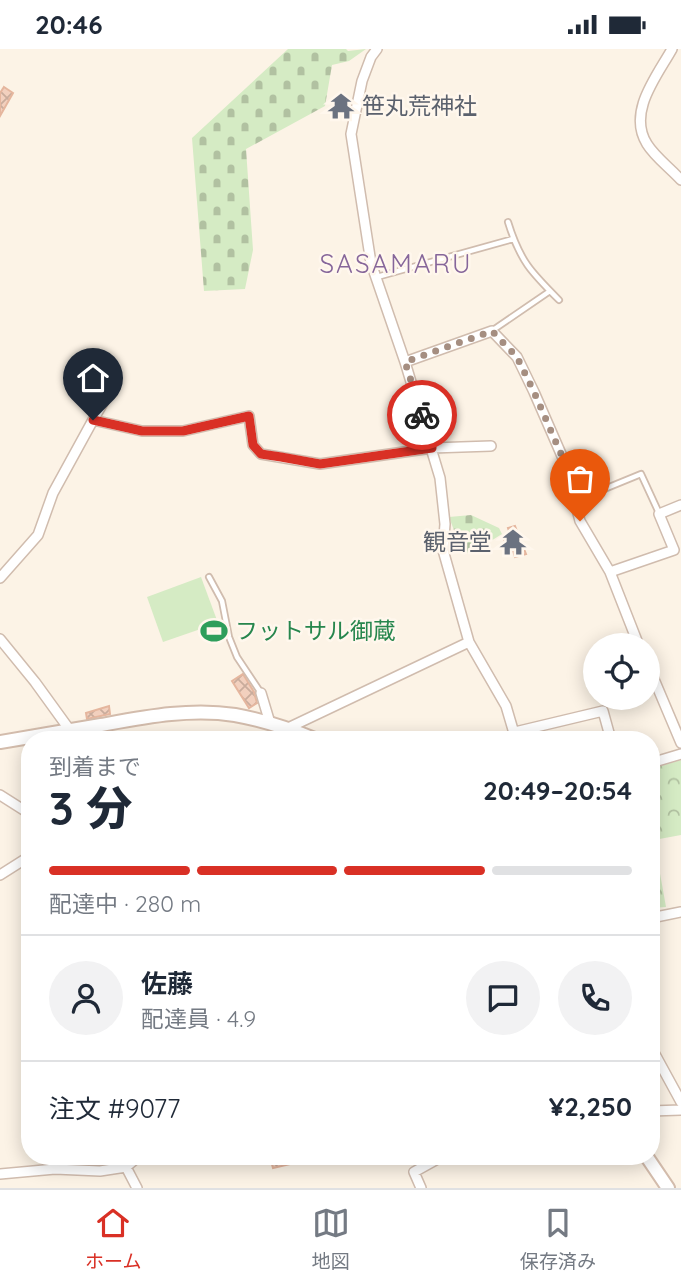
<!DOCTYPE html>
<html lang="ja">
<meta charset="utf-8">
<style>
:root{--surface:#fff;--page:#f2f2f3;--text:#1f2937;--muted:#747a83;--line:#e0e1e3;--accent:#d93025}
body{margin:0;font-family:Quicksand,"Noto Sans JP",sans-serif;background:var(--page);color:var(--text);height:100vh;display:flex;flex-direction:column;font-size:26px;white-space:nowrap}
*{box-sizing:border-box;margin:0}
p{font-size:23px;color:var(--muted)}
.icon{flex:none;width:38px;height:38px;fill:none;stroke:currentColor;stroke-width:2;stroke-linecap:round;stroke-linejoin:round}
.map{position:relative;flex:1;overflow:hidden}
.drawer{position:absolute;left:21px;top:682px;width:639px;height:434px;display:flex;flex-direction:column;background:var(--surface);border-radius:28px;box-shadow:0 4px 18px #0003}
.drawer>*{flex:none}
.tools{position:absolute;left:583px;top:584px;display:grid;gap:14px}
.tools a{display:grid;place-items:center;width:77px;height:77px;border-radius:50%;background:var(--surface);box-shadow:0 4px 18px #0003;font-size:35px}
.pin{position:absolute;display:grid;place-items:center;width:60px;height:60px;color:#fff;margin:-72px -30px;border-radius:50% 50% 50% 0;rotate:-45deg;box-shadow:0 0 7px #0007}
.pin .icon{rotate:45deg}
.courier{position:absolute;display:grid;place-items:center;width:70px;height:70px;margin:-35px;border:5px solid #d93025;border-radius:50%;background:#fff;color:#222;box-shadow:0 2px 9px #0007}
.headline em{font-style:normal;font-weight:800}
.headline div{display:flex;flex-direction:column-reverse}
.headline{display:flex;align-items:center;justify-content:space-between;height:119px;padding:0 28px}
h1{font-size:46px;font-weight:800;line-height:52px}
.bar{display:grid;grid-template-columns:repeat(4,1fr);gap:10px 7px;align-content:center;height:84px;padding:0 28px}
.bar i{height:9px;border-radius:5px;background:var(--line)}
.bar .on{background:var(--accent)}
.bar p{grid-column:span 4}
.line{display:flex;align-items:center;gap:18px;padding:0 28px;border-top:2px solid var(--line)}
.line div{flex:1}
.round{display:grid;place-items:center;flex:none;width:74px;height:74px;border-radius:37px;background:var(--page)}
.status{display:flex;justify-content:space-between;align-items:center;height:49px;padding:0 35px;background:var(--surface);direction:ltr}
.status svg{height:19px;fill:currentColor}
.menu{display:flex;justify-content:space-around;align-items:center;height:98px;border-top:2px solid var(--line);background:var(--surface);font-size:19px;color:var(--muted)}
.menu a{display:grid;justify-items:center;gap:4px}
.menu .on{color:var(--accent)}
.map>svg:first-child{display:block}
.grass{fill:#d5ebc4}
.forest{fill:url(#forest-crowns)}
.cemetery{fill:url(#cemetery-stones)}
.building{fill:url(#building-cross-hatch);stroke:#e5b69e;stroke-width:2}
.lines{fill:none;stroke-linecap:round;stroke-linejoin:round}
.service-casing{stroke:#d0bcae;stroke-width:8}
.minor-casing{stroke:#d0bcae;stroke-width:12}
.secondary-casing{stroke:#d3bcac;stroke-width:16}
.service{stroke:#fff;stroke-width:4.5}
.minor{stroke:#fff;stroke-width:9}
.secondary{stroke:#fff;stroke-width:12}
.done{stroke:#a58e81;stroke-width:7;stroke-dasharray:0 12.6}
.route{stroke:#d93025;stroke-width:9}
.labels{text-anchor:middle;stroke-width:5;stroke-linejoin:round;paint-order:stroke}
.worship-label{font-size:23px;fill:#5b616d;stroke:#fff7ed;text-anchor:start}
.leisure-label{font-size:23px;fill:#27864d;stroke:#fff7ed;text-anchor:start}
.quarter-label{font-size:26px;letter-spacing:2px;fill:#86669a;stroke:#fff7ed}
</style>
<div class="status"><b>20:46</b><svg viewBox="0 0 49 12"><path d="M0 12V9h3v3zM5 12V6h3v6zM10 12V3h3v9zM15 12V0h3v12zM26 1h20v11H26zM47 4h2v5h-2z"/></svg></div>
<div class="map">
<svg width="681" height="1139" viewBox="0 0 681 1139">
<defs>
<pattern id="forest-crowns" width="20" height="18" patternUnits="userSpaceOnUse" patternTransform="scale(1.75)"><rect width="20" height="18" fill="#d5ebc4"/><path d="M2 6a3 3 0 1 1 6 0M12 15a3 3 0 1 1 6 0" fill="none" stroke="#b1c1a1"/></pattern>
<pattern id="cemetery-stones" width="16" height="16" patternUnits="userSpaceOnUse" patternTransform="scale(1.75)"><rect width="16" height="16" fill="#d5ebc4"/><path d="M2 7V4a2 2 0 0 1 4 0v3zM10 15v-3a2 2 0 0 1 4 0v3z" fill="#b1c1a1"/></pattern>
<pattern id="building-cross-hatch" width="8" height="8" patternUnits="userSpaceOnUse" patternTransform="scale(1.75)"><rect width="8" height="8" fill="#f2d0be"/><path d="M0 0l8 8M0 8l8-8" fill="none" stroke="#c9ac9c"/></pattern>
</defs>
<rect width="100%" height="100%" fill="#fcf3e6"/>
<path class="grass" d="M201,528L218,574L163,593L147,548Z"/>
<path class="forest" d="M681,711V786L654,791L666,858L651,859V720Z"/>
<path class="cemetery" d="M288,0H346L348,2L366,0L349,12L332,16L325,57L246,100L253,201L245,240L204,242L192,89Z
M471,466L499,479L502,485L478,500L463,505L449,468Z"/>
<path class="building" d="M4,38L13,44L0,67V44Z
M515,477L526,505L515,508L513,502L508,503L504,491L511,489L508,479Z
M243,625L254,643L257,654L249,659L232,632Z
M109,657L110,665L87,670L86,664Z
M270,1108H306L307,1111L273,1119Z"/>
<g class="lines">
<g class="service-casing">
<path id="service" d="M508,173C520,212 531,223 559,251
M377,228L513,190
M493,281L550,242
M575,452L641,425L659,464
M209,528L222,552L229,588L237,608L261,644
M417,1108L420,1119"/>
</g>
<g class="minor-casing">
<path id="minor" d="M377,0L371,8L362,32L351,85L371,214L405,313L440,429L445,475L443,501L469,593L506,657L516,691
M672,0C657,27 627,63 647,95C655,108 670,119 681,131
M405,313L492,282L517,308L534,343L565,414L580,472L610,523L639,597
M93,371L107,347
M610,523L674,501L659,465L681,456
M0,529L38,486L53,444L93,371L142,382H183L249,367L253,396L261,405L320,415L432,399L491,397
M0,590L35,633L77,691
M648,616L681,694
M261,644L270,674
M288,679L469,593
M515,683L603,662L611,691
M651,714L681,705
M0,746L30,765
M0,826L30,807
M651,869L681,863
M651,998L681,1053
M651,1062L681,1061
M126,1118L137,1139
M0,1125L55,1120L100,1122L126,1118L138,1108
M421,1139L414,1123L441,1108"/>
</g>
<g class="secondary-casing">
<path id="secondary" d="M0,693C34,687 67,682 101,676C145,668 190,659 235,666C263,671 290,680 317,691
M647,1108L668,1139"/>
</g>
<use href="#service" class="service"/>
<use href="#minor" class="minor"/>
<use href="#secondary" class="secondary"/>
</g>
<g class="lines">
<path class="done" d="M422,366L405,313L492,282L517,308L534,343L565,414L580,472"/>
<path class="route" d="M93,371L142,382H183L249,367L253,396L261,405L281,408L320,415L432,399L422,366"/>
</g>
<defs>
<g id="temple-bare" transform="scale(2.1)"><path d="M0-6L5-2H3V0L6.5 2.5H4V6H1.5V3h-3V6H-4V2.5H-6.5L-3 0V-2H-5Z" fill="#6b7280" stroke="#fff7ed" stroke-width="2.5" paint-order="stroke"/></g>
<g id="stadium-bare" transform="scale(2.1)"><path d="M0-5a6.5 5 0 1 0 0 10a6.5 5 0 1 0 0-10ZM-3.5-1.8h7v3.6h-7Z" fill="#2e9e5b" stroke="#fff7ed" stroke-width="2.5" paint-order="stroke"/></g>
</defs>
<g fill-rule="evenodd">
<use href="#temple-bare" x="341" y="57"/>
<use href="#temple-bare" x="513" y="493"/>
<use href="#stadium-bare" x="214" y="582"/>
</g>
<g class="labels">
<g class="worship-label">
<text x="362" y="65">笹丸荒神社</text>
<text x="492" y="501" text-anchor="end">観音堂</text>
</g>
<g class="leisure-label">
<text x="235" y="590">フットサル御蔵</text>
</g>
<g class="quarter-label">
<text x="396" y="224">SASAMARU</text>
</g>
</g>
</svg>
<div class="tools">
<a><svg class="icon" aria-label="locate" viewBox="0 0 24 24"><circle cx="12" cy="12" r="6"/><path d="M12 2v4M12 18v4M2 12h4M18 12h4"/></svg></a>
</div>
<div class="pin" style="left:580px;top:472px;background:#ea580c"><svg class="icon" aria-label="bag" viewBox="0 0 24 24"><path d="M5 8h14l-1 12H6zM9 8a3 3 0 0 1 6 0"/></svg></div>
<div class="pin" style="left:93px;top:371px;background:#1f2937"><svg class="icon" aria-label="home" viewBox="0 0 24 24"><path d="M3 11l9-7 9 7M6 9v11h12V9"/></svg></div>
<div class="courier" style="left:422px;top:366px"><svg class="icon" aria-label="bike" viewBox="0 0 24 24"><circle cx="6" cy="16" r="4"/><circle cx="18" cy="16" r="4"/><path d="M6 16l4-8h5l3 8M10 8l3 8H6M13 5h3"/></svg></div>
<section class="drawer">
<div class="headline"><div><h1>3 分</h1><p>到着まで</p></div><em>20:49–20:54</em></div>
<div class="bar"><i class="on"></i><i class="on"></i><i class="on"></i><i></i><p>配達中 · 280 m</p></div>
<div class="line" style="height:126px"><a class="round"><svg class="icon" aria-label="person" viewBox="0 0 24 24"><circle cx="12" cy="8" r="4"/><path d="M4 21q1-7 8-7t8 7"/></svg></a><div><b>佐藤</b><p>配達員 · 4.9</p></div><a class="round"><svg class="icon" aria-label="chat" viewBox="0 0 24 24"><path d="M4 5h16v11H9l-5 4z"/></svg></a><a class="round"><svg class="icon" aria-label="phone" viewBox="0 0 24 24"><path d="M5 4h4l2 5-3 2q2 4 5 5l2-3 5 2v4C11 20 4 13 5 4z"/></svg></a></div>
<div class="line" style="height:91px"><div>注文 #9077</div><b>¥2,250</b></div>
</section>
</div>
<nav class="menu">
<a class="on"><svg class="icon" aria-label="home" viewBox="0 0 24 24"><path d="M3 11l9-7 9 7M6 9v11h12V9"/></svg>ホーム</a>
<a><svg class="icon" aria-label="map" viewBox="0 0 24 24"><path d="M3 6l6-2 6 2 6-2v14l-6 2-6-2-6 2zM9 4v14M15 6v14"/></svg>地図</a>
<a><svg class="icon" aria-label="saved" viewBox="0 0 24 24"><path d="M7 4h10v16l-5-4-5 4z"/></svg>保存済み</a>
</nav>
